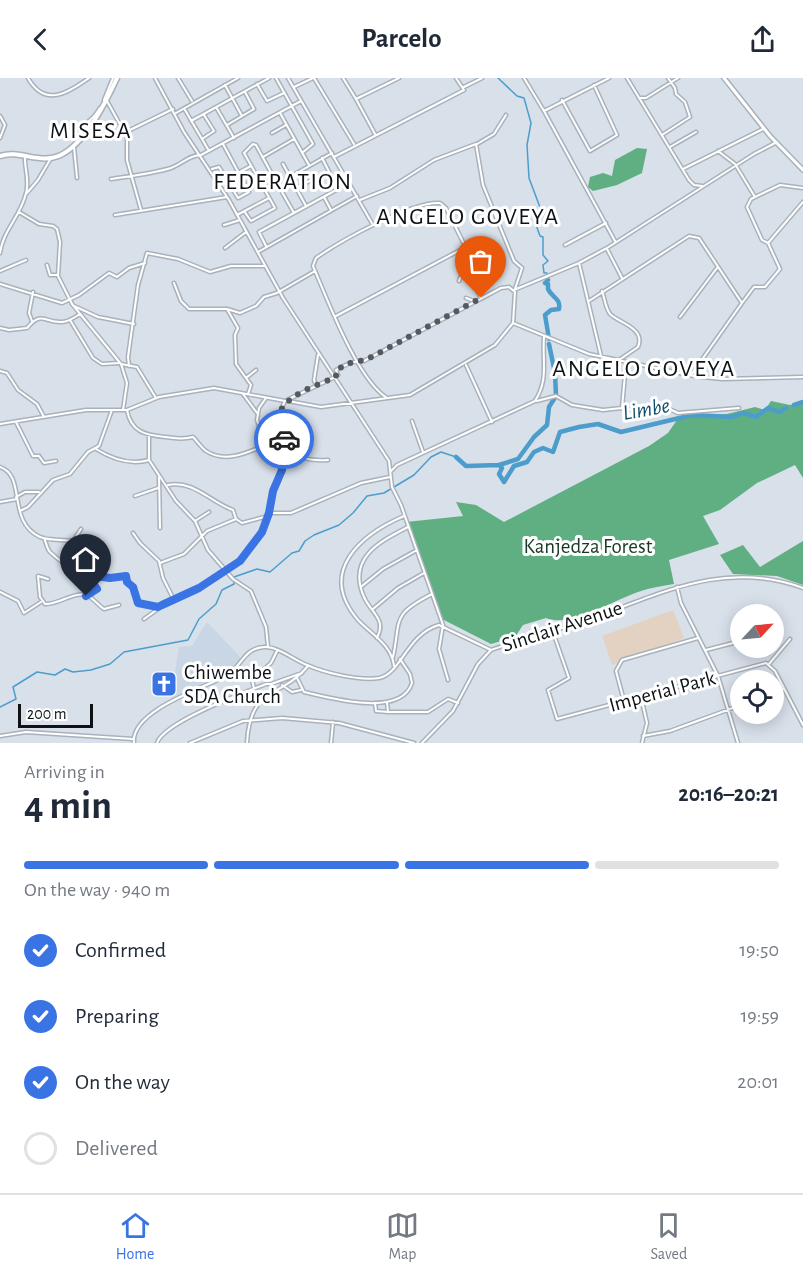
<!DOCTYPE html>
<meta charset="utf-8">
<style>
:root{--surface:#fff;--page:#f2f2f3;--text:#1f2937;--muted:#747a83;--line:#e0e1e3;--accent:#3a74e4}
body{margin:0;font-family:"Alegreya Sans",sans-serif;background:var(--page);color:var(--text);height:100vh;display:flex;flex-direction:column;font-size:22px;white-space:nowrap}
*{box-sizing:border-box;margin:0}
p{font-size:20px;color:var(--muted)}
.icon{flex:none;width:33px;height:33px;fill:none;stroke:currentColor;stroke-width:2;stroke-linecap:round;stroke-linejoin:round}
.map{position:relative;height:665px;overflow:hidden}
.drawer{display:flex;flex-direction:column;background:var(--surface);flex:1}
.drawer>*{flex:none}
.needle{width:39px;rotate:64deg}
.buttons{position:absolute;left:730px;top:526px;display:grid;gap:12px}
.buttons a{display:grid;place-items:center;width:54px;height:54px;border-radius:50%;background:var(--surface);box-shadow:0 3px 15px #0003;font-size:30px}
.scale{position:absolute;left:18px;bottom:15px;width:75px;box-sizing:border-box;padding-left:6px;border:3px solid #0f1215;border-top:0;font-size:16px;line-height:21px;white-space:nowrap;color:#0f1215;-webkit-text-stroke:4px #fff;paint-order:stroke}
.pin{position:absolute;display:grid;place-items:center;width:51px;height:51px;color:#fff;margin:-62px -26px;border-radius:50% 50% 50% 0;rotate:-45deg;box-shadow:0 0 6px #0007}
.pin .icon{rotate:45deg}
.courier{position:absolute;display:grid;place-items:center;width:60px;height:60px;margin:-30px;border:4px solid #3a74e4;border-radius:50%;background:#fff;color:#222;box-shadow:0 2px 8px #0007}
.headline em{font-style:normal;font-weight:700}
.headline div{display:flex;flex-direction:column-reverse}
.headline{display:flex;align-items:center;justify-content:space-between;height:102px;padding:0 24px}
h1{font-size:39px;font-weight:700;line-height:45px}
.bar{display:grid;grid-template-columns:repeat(4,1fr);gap:9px 6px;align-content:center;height:72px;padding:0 24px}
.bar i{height:8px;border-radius:4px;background:var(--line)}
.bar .selected{background:var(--accent)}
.bar p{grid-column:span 4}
ol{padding:0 24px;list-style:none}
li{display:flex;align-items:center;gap:18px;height:66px}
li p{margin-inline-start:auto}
li .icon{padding:6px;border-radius:50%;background:var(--accent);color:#fff;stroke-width:4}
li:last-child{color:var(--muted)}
li i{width:33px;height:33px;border:3px solid var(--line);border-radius:50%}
header{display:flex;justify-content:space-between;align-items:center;height:78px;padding:0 24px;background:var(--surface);font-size:27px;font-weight:700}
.tab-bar{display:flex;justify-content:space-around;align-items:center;height:84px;border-top:2px solid var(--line);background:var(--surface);font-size:16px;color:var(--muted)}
.tab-bar a{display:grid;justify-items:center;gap:3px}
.tab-bar .selected{color:var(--accent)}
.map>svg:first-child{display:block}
.industrial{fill:#e3d2c1}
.built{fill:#c9d6e6}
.forest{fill:#5faf82}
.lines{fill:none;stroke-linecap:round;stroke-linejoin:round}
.stream{stroke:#4d9dcc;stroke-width:1.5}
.river{stroke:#4d9dcc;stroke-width:4.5}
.minor-casing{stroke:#a9b1ba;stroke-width:5}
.tertiary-casing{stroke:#a9b1ba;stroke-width:6}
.secondary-casing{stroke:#a9b1ba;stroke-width:7}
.minor{stroke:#fff;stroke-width:2}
.tertiary{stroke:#fff;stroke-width:3}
.secondary{stroke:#fff;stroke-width:4}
.minor-bridge-casing{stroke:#a9b1ba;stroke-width:5;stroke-linecap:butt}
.minor-bridge{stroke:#fff;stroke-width:2}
.done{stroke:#555a60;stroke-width:6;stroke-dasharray:0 10.8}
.route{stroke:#3a74e4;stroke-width:8}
.labels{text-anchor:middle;stroke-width:6;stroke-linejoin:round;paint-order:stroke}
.park-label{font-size:21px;fill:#183b28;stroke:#fff}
.street-label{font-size:21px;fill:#0f1215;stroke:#fff}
.poi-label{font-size:21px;fill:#0f1215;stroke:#fff;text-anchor:start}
.water-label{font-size:22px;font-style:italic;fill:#0f4e6f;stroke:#fff}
.quarter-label{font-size:24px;letter-spacing:1.5px;fill:#0f1215;stroke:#fff}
</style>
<header><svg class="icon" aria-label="back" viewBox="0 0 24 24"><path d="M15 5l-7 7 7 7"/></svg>Parcelo<svg class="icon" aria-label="share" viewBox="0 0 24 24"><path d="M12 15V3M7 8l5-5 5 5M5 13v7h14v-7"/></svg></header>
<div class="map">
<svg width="803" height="665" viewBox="0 0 803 665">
<rect width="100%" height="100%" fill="#d8e0ea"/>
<path class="industrial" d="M673,532L684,560L612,587L602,558Z"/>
<path class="built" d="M207,544L241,580L227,594L171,620L179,569L192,568Z"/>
<path class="forest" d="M637,70L647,71L642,95L617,107L593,113L588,109L590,99L603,95L612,98L615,82Z
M771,323L790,327L803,324V400L795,387L757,405L720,432L703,438L719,466L669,482L674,506C662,508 649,510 638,514C614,522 569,550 546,540L523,547L515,559L491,566L442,541L406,444L463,438L456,424L476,427L504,444L649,368L668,355L679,339L727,336L755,329L765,332Z
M803,463V507L777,498L733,496L720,477L743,467L760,489Z"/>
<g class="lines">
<path class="stream" d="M498,0L517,18L524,20L531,45L527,67L529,100L541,132L535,144L540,158L543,159V177L548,183L543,187L544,195H547
M0,629L16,621L13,609L37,594L55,597L65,591L73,594L91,592L110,586L124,574L188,562L199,541L216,526L222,512L234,506V499L257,491L270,494L292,475L299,473L305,463L314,457L339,447L353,435L367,418L384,415L414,397L431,379L441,374L456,379"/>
<path class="river" d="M548,202L545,205L548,206V211C552,220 561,220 559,231L551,232L545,237L549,261
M794,327L803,324
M456,379L466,388L499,387L502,390L499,396L504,404L514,388L527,384L534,374L543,370L553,374L560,354L579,349L598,346L621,354L692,337L732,339L743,335L756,339L768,330L780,334L786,330
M499,387L518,381L534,359L547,347L549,329L556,318L555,295L549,266"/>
<g class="minor-casing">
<path id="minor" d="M28,0C45,30 68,15 89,0
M155,0L184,54L229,122L283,220L389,383L392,409L401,427L443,547L439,571L448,602
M178,0L192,23
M276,0L313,66L302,75
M288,0L373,147
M314,0L354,66
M343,0L356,21
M524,0L544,33
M609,0L544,33L615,163
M627,0L689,102L694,107L702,108
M257,6L267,23L284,15
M225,7L242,38
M294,9L313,0
M464,9L482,0
M639,20H646L678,0
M104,22L113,0
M562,22L590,73L617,57L594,7
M107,23L127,59V82L141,132
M216,29L234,60
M185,32L209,73
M176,35L238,0
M280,35L309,87
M0,38L5,47L0,60
M191,43L269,0
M227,47L254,31L245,14
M130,52L173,31
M60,55C77,53 91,45 100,30
M272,55L286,47
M375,56L356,21L399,0
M662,57L690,39L685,24L676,16L675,10L668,0
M202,61L214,53L204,37
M477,66L494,56L506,37
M74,69L77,100
M670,69L696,54
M718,73L735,86L755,119
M263,79L294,61
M334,79L464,12L456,0
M283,86L306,128
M212,91L219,89L238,120L249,114L223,66
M683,91L763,51
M238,95L251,88
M290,99L332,75
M111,101C131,98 151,96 171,90C182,86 189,77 201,77L301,23
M296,110L317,99L320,105
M803,110L780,107L751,121L747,129L762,162L768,165L803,124
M282,114L294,135
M27,115L38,102L51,80
M324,119L331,132
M360,122L390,110L434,82L476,66L483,107L514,183L522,190L515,211
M244,133L251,143L275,130L244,75L253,66L256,67L274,100L262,107
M19,134L39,146L53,148L57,151L60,164L58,198L72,226L121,286L127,305L123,332
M115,137L227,119
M237,137L269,120
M224,147L240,142
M565,167L606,145
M266,168L259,154L338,111L322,80
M225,170L246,154
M607,171L622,200
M258,174L357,118
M0,175C3,152 21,138 26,115C30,103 24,90 25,77
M579,185L601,278
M47,187L50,197H57
M0,193L26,182
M459,203L464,190L471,185
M174,205L181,223L189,231H227L240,235L256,228L264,219L277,215L315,193
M0,206L62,225L79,217L109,195L117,199L129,190L145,185
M514,212L579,185L607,170L754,76L775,65
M602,213C605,221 605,229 610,236C619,245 646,250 638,269L619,282
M466,220L474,223
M589,223L689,158L699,160L742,225L691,297
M742,225L754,209H765L780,191L768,165
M74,228L98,239L134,246
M227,231L238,250L235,257L236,286L251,307L248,316
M336,238L466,169
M680,239L717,190
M70,242L93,280L102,286L119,285
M32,243L29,235L33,214
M513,245L589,276L694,298L722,301L803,299
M0,250L9,252L27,250C42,232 44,245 62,244C68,244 74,240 80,236
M121,286L137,289L156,320
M466,287L492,344
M129,288L128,279L138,207L147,175L178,181L210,194L231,188H265
M0,293L7,295L18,312L37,326L44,339
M246,300L256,292
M316,307L314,302L318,277
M243,316L257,335
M266,320L259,330L257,342C266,371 300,384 328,382
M387,320C357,301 328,223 313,188L316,180C340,163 412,123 440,125L446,130L468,174L473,205L481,220
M537,323L556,318L572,327L603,332L622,330L642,334L663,328L678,335L739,330
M622,330L626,285
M127,332C131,354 145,357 165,359C176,360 182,362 193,359C197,363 201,369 206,373C228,387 252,372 273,364
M412,343L423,374
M16,344L33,378H39L44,385L56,383
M0,346L86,332H127L159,319L214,310L285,323
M149,359V382L176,423L195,443L208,472L233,501L251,513L266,549L268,569
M96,371C112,381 131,387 149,382
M0,389C27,398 6,443 40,459C49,463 63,461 73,463L81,451
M391,393L397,387L535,323C549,302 542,282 544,259
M159,399L160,450
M168,407C194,402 210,424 233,432L236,441L242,445L268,438
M135,418L158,410
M16,419L25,414H39
M0,424L17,421
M20,433L28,429L53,402L70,396L88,374L99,368L112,332
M270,435H291L361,405L390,399
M195,443L209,434
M133,455L140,465L159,483L163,500L173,520
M44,460C46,464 47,471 50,474C71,494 97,502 125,498L127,504L133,509L139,525L158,529
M160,485L184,476L207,453L236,441
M225,492L243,479L262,453L269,435L273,413L282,389L284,361L279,353L278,338L285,323L335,299L338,297L336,292C346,287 353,282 364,283L501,210L509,209L515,214L513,245L495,267L410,317L321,329L288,323
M86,497L97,511L89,517
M48,501L38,498L40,519L45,526C59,527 75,512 88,518C93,520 99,528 104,531L119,527
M362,508L383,491L417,472
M677,509L681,525L718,598L738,665
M0,514L18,523L24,535L41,524
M373,531L398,510L424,495
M144,541L172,521L201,509L224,492
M553,554L569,600L548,612L557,641L766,585L775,593L803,647
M377,560C387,541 371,535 364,519C347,480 379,464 408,449
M706,572L741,563
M393,579C401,541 391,537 432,516
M769,586L790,561
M394,588C392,567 371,556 358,542C317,494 360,457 404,438
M297,600L304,614C330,620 401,640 412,605L410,596L400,581
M271,606L302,595
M282,607L292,614L301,612
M254,610L252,602L271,585L277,573
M774,614L783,611
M641,619L647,645L642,665
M624,623L616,593L622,582L698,560
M375,625L376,633L388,634L387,624
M388,634H428L448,621L458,625
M0,658L26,654L133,661
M643,658L670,653L741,627
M134,665C130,633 203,610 226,598C241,590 244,569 265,569C279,569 294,582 307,587C325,595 359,603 379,600C401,596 407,556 439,547L491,572C522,561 555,553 587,542C661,516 723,481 803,510
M157,665C164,644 243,615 266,606H271L274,611
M190,665L243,643L282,640L339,645L414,665
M247,665C250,607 281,621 308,588
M331,665L333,644
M422,665L453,633L478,586L491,572"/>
</g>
<g class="tertiary-casing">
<path id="tertiary" d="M724,0L770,58L803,92"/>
</g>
<g class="secondary-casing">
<path id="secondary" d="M0,78C17,72 34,83 51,80C81,76 106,24 117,0"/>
</g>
<use href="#minor" class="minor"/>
<use href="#tertiary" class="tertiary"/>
<use href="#secondary" class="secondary"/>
<g class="minor-bridge-casing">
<path id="minor-bridge" d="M285,323H288"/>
</g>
<use href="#minor-bridge" class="minor-bridge"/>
</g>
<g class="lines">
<path class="done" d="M284,361C262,324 308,311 336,299V292C346,287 353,282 364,283L481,220"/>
<path class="route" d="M86,518L97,511L87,497L110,500L126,498L127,504L133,509L138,525L158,529L162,527L199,510L240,483L262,454L269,435L273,413L282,392L284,361"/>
</g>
<defs>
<g id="church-square" transform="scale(1.35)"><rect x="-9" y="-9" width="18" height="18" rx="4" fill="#3a74e4" stroke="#fff"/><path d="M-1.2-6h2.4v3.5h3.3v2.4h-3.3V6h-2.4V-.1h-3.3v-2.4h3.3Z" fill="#fff"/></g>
</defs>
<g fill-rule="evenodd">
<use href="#church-square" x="164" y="606"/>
</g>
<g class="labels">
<g class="park-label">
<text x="588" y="475">Kanjedza Forest</text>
</g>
<g class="street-label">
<text transform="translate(562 548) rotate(-18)" y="7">Sinclair Avenue</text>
<text transform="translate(662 613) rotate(-15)" y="7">Imperial Park</text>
</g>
<g class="poi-label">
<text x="184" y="601">Chiwembe<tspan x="184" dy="24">SDA Church</tspan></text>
</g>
<g class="water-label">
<text transform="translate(646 330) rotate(-10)" y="8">Limbe</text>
</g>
<g class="quarter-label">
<text x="91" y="60">MISESA</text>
<text x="283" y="111">FEDERATION</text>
<text x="468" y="146">ANGELO GOVEYA</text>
<text x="644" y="298">ANGELO GOVEYA</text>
</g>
</g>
</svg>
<div class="buttons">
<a><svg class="needle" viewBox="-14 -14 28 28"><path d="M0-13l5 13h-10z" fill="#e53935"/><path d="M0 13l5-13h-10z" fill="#747a83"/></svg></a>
<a><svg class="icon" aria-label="locate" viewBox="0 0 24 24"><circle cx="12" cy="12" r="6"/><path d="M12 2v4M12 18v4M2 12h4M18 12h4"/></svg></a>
</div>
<div class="scale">200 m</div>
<div class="pin" style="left:481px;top:220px;background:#ea580c"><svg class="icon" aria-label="bag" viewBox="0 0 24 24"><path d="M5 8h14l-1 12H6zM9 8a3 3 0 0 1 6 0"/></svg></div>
<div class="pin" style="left:86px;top:518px;background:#1f2937"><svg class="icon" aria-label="home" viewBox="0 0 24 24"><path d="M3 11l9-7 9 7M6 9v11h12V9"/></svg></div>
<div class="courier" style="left:284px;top:361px"><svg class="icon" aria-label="car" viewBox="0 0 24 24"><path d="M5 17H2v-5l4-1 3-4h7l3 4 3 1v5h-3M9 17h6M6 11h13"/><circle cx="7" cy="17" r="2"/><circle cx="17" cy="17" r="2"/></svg></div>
</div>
<section class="drawer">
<div class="headline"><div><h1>4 min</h1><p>Arriving in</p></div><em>20:16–20:21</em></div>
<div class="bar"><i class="selected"></i><i class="selected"></i><i class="selected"></i><i></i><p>On the way · 940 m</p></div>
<ol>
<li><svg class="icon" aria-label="check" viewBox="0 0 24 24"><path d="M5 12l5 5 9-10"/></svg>Confirmed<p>19:50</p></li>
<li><svg class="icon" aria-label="check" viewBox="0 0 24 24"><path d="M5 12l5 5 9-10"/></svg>Preparing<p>19:59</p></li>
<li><svg class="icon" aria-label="check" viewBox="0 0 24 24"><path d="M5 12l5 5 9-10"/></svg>On the way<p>20:01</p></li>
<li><i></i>Delivered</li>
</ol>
</section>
<nav class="tab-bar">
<a class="selected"><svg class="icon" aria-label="home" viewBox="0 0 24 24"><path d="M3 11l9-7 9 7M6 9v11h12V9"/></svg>Home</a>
<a><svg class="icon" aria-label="map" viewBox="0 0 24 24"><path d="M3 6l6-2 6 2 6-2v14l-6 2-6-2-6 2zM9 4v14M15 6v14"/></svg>Map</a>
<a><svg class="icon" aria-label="saved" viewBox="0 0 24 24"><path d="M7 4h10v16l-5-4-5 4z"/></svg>Saved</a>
</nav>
